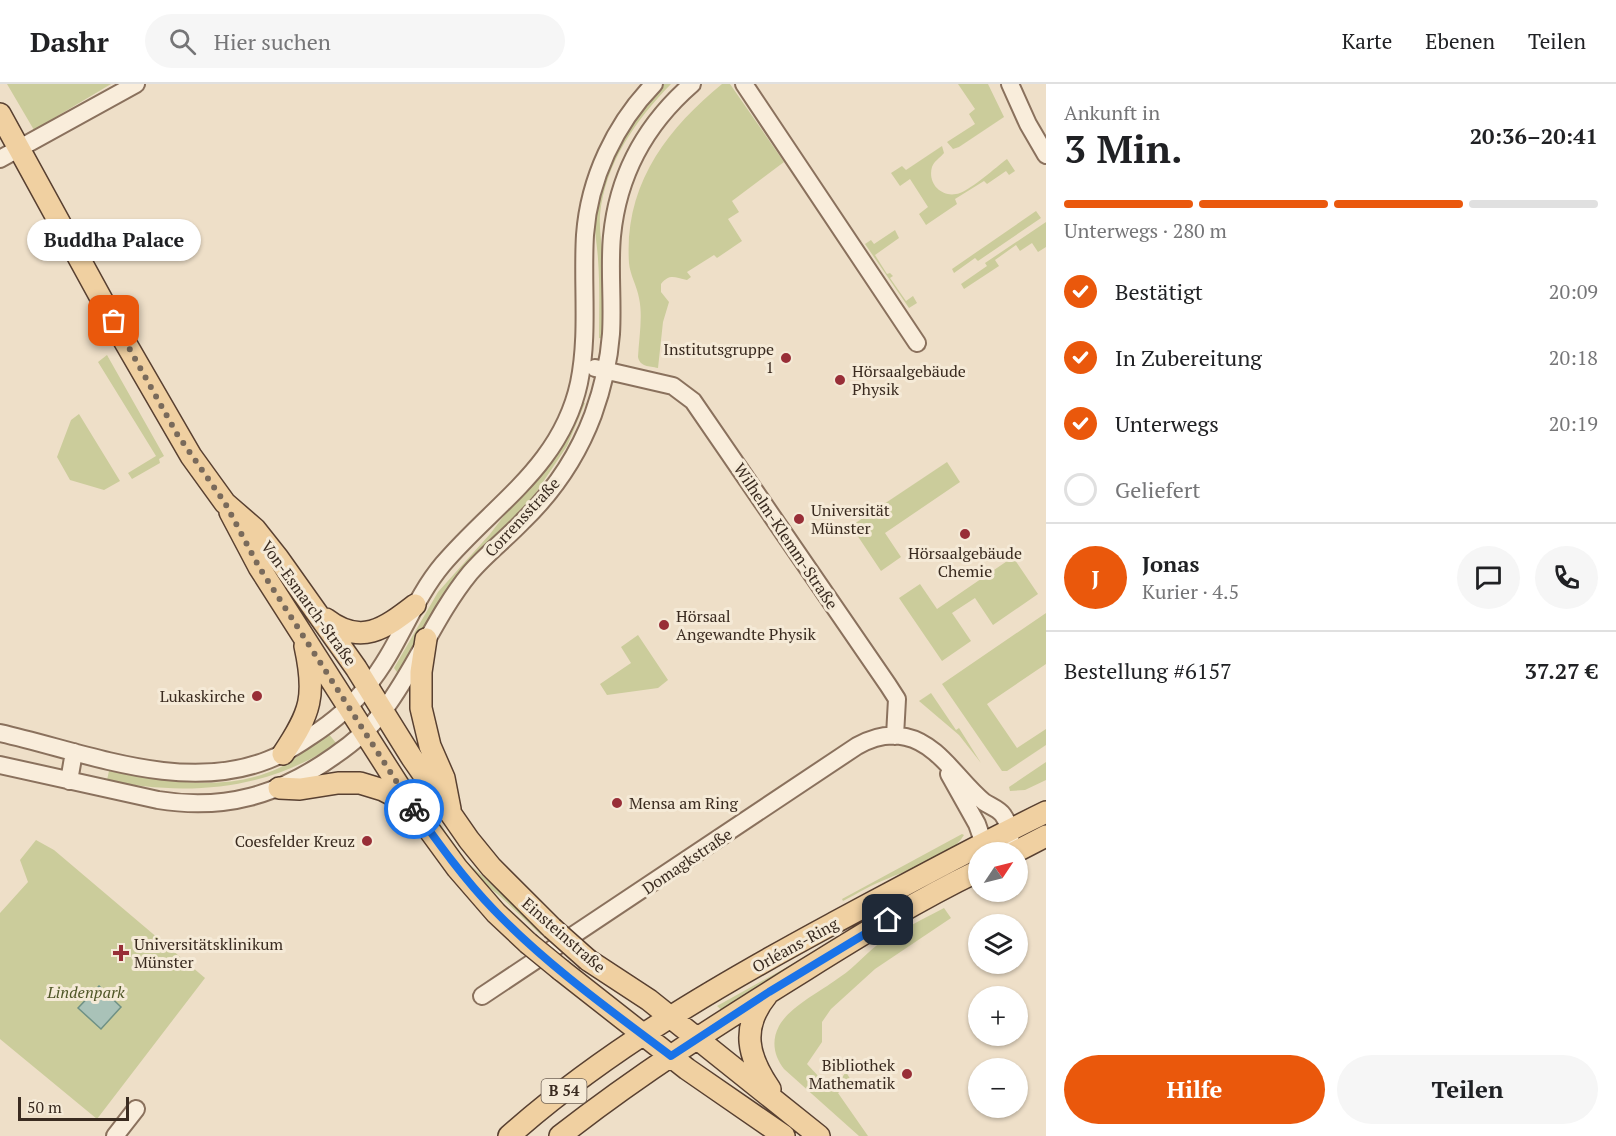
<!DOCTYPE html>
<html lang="de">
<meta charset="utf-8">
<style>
:root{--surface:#fff;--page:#f6f6f6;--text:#202124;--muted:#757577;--line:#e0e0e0;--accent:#ea580c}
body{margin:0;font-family:"PT Serif",serif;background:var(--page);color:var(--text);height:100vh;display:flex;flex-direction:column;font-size:22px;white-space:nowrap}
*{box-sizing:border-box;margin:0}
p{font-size:20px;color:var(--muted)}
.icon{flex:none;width:33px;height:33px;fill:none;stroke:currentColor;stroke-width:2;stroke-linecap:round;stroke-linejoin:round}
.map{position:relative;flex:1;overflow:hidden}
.drawer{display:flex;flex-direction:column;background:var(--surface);width:570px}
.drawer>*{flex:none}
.needle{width:39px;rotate:55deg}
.controls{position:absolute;left:968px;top:758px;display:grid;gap:12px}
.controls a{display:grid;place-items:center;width:60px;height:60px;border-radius:50%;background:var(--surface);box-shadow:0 2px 4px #0004;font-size:30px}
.scale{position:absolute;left:18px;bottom:15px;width:111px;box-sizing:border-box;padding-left:6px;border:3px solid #3a2b20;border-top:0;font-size:16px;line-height:21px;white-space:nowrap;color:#3a2b20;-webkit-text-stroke:4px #f5ead7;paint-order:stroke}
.pin{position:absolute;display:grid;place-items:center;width:51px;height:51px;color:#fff;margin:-26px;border-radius:12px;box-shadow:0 3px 9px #0006}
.courier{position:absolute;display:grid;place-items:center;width:60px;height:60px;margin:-30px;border:4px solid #1a73e8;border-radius:50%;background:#fff;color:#222;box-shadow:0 2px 8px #0007}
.bubble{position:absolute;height:42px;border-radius:21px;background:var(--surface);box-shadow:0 2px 4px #0004;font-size:20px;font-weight:700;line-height:42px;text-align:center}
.head em{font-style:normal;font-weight:700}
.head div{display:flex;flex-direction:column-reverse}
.head{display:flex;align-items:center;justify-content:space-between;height:102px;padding:0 18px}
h1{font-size:39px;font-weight:700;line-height:45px}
.bar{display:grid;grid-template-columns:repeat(4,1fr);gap:9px 6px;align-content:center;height:72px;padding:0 18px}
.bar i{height:8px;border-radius:4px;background:var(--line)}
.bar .current{background:var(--accent)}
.bar p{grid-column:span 4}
.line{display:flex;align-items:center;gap:15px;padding:0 18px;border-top:2px solid var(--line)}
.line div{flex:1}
.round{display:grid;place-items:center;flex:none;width:63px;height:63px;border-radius:32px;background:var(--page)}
ol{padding:0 18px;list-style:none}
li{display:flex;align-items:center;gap:18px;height:66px}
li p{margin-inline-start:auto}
li .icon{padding:6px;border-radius:50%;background:var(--accent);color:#fff;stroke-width:4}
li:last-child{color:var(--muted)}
li i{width:33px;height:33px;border:3px solid var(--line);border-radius:50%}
.cta{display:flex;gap:12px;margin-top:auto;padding:12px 18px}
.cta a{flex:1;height:69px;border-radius:36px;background:var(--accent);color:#fff;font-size:24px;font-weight:700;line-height:69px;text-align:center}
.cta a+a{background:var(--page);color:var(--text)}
header{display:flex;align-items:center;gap:36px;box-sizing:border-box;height:84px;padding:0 30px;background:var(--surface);border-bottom:2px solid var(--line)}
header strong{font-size:28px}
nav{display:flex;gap:33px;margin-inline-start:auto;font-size:21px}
.search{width:420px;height:54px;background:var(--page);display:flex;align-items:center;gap:15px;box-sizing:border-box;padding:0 21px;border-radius:33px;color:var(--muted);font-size:22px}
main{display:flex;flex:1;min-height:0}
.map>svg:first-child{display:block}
.green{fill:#cbcc9b}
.water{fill:#a9c2b8;stroke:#6f9185;stroke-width:1.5}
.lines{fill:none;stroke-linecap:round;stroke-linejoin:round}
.minor-casing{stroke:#8a715d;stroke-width:20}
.major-casing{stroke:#584031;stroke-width:24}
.minor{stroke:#f9eddb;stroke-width:16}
.major{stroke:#f0d0a1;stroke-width:21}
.major-bridge-casing{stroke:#584031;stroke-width:24;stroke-linecap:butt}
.major-bridge{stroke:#f0d0a1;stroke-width:21}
.done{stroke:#796a5b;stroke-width:6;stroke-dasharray:0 10.8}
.route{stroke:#1a73e8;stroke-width:8}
.poi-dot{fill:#982e37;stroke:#f5ead7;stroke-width:2}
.labels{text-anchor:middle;stroke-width:6;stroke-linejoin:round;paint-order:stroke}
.shield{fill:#f5ead7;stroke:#726457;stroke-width:1.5}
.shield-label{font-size:15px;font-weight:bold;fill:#3a2b20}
.poi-label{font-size:16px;fill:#3a2b20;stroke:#f5ead7;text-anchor:start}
.street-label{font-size:16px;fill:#3a2b20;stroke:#f5ead7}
.park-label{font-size:16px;font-style:italic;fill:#4f5627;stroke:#f5ead7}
</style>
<header>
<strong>Dashr</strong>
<div class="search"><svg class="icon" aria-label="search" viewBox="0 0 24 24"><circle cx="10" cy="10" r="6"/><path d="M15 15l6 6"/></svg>Hier suchen</div>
<nav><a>Karte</a><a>Ebenen</a><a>Teilen</a></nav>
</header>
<main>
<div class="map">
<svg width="1046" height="1052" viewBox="0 0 1046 1052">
<rect width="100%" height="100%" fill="#eedfc8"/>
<path class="green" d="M7,0H111L34,46Z
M664,0H671C636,36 605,79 600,131C599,146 602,161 603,176C604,202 603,229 604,255L599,254C599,228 600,201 598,175C597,158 593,142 595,124C600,82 635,30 664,0Z
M722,0H730L784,78L732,117L739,128L728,135L742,157L717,174L714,171L687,188L691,193L687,196C675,194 670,189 661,200V208L669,218L663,238L658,284C649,282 640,283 638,273C639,254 643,232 639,214C637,202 630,191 629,179C624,101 666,46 722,0Z
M958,0H988L1004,33L959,63L953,65L947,58L975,40L969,30L975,25Z
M942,62L944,69C940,74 934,77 932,83C927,101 943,115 960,109C973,104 995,84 1007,75L1015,87L1009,91L1006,87L987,100L984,97L955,115L957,120L926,141L919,130L928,123L910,95L900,102L891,89L902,82L906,86Z
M1036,127L1041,134L978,177L975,174L954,189L952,185Z
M1046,138V163L1038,168L1032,159L1020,167L1016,161L995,176L999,182L964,205L961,200L987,182L985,179Z
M895,146L899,154L875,171L887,190L890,189L893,192L890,194L906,217L913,212L917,219L909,224L865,160L871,156L874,160Z
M107,271L164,372L159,375L160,379L132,395L128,389L156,372L98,278Z
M581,318L585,319L567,362L531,416L520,431L479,469L442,513L416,558L399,591L394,584L438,508L490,450L513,420Z
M79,330L120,397L104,406L70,396L57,373L71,336Z
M947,378L960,398L885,449L901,473L881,487L851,442Z
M1013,473L1038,510L993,541L975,514L952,529L971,557L942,577L899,514L920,500L937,525Z
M1046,529V580L987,620L1017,664L1046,645V661L1007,687H1002L942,600Z
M638,551L668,596L658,604L607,611L600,600L631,579L621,563Z
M931,609L956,646L959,644L981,679L959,651L919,617Z
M328,649L336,659C271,706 184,713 107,696L109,687C164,697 226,709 279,684C297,675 312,661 328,649Z
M390,668L466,777L544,848L541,851L501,813L476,793L387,671Z
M1046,678V696L1025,706L1010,707L1009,703Z
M962,750L964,751C950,774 913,784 889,794C873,800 858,809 843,817L842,815Z
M36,756L54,766L205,894L97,1035L0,955V829L28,798L20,776Z
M964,779L965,781L900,817L869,840L725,929L717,922L859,843L899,814Z
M944,824L951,834L875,885L831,925L822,938V958L807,980L832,1007L846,988L852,998L838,1009L868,1052H859L784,985C774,972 771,957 779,942C789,923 823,906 840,893C856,883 867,867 883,857C902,845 924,835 944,824Z"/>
<path class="water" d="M99,902L121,923L101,945L78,924Z"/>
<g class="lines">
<g class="minor-casing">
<path id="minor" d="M744,0L917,259
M1010,0L1028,40L1046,71
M0,75L136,0
M595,284L673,302L693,317L888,601L897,615L895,652
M0,649C85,668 182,710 268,676C284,670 298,661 311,652C333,638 352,622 368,601C398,565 412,517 443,480C494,420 561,382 579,299C589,251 582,200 585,151C589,95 615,40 654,0
M0,681L158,716C225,727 279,711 334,672C353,659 370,645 384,626C417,582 435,532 470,489C486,470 506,455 523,437C553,408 578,371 593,331C602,306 609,277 611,250C613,217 609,184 612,152C618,90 646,40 692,0
M949,690L977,740L984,760L1000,768
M69,697L74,668
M482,912L857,662C871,654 889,649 906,653C939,660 959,698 984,718C990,722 999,725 1003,731C1009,740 1011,746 1010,757
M115,1052L136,1025"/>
</g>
<g class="major-casing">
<path id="major" d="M0,30L125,258L191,372L225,419L255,445L278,474L356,584L412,674L469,756L491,783L552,844
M230,428L259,483L411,721L457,784L496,829L528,859
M326,535C361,562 384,545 415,521
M426,555L421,588V624L430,662L444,694L450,725
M283,670C311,628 316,612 305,562
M279,704L300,705L338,699H360L383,706L408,719
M1015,768L1046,752
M588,876L649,916L819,1052
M561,886L687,985L784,1052
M767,911C740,944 748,973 770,1005
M509,1052C605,967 719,901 832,840C903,802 974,763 1046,728
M560,1052C638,991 721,938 805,886C861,851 918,816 978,787"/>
</g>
<use href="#minor" class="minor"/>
<use href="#major" class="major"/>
<g class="major-bridge-casing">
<path id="major-bridge" d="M552,844L588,876
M528,859L561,886"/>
</g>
<use href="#major-bridge" class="major-bridge"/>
</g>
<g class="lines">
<path class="done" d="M114,237L177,350L225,419L259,483L414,725"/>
<path class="route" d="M414,725C439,760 464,795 494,826C547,881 610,926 671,972L769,908L888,836"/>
</g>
<g class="poi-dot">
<circle cx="786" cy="274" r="6"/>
<circle cx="840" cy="296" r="6"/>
<circle cx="799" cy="435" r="6"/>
<circle cx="965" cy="450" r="6"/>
<circle cx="664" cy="541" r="6"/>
<circle cx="257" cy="612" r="6"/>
<circle cx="617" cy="719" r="6"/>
<circle cx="367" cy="757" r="6"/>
<path d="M118 860h6v6h6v6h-6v6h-6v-6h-6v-6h6z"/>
<circle cx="907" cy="990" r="6"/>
</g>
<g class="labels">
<rect class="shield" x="541.5" y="995" width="45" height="24" rx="4.5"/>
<g class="shield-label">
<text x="564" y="1012">B 54</text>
</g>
<g class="poi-label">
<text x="774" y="271" text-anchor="end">Institutsgruppe<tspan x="774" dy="18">1</tspan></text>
<text x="852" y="293">Hörsaalgebäude<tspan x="852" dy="18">Physik</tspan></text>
<text x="811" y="432">Universität<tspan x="811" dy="18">Münster</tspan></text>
<text x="965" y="475" text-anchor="middle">Hörsaalgebäude<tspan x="965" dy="18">Chemie</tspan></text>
<text x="676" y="538">Hörsaal<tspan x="676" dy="18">Angewandte Physik</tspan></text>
<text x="245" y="618" text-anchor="end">Lukaskirche</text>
<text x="629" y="725">Mensa am Ring</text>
<text x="355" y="763" text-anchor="end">Coesfelder Kreuz</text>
<text x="134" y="866">Universitätsklinikum<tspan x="134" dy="18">Münster</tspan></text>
<text x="895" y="987" text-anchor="end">Bibliothek<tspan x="895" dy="18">Mathematik</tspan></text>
</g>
<g class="street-label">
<text transform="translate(522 433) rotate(-47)" y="6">Corrensstraße</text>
<text transform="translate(786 452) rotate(56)" y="6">Wilhelm-Klemm-Straße</text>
<text transform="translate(309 519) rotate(54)" y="6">Von-Esmarch-Straße</text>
<text transform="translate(687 777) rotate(-34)" y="6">Domagkstraße</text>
<text transform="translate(564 851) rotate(41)" y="6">Einsteinstraße</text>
<text transform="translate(795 861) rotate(-29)" y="6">Orléans-Ring</text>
</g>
<g class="park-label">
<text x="86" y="914">Lindenpark</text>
</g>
</g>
</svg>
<div class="controls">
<a><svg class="needle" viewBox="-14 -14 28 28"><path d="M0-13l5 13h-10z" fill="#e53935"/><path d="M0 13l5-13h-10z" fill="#757577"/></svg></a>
<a><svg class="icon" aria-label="layers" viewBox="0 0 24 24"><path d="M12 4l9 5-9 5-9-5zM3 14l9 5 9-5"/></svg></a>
<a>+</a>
<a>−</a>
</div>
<div class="scale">50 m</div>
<div class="pin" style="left:114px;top:237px;background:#ea580c"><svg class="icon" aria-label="bag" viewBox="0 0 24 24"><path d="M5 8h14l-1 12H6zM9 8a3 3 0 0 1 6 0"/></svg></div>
<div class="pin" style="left:888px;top:836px;background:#1f2937"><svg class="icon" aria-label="home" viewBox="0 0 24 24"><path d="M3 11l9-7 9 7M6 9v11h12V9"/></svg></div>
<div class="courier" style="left:414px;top:725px"><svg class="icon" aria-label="bike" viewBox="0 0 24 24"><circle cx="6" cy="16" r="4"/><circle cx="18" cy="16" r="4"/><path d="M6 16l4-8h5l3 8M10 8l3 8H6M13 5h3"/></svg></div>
<div class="bubble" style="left:27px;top:135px;width:174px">Buddha Palace</div>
</div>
<section class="drawer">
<div class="head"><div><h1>3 Min.</h1><p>Ankunft in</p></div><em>20:36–20:41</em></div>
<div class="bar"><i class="current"></i><i class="current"></i><i class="current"></i><i></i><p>Unterwegs · 280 m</p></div>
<ol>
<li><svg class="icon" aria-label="check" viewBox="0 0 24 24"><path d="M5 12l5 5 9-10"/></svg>Bestätigt<p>20:09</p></li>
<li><svg class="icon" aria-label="check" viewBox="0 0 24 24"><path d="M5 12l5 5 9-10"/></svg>In Zubereitung<p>20:18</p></li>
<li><svg class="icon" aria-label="check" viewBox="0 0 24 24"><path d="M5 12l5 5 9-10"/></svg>Unterwegs<p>20:19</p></li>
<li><i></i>Geliefert</li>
</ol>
<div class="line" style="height:108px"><b class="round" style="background:var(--accent);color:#fff">J</b><div><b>Jonas</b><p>Kurier · 4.5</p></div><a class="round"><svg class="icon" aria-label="chat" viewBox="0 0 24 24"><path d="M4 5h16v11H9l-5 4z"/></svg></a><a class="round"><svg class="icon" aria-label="phone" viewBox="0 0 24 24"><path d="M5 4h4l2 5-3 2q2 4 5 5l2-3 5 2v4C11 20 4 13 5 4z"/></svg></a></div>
<div class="line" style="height:78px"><div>Bestellung #6157</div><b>37.27 €</b></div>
<div class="cta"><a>Hilfe</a><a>Teilen</a></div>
</section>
</main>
